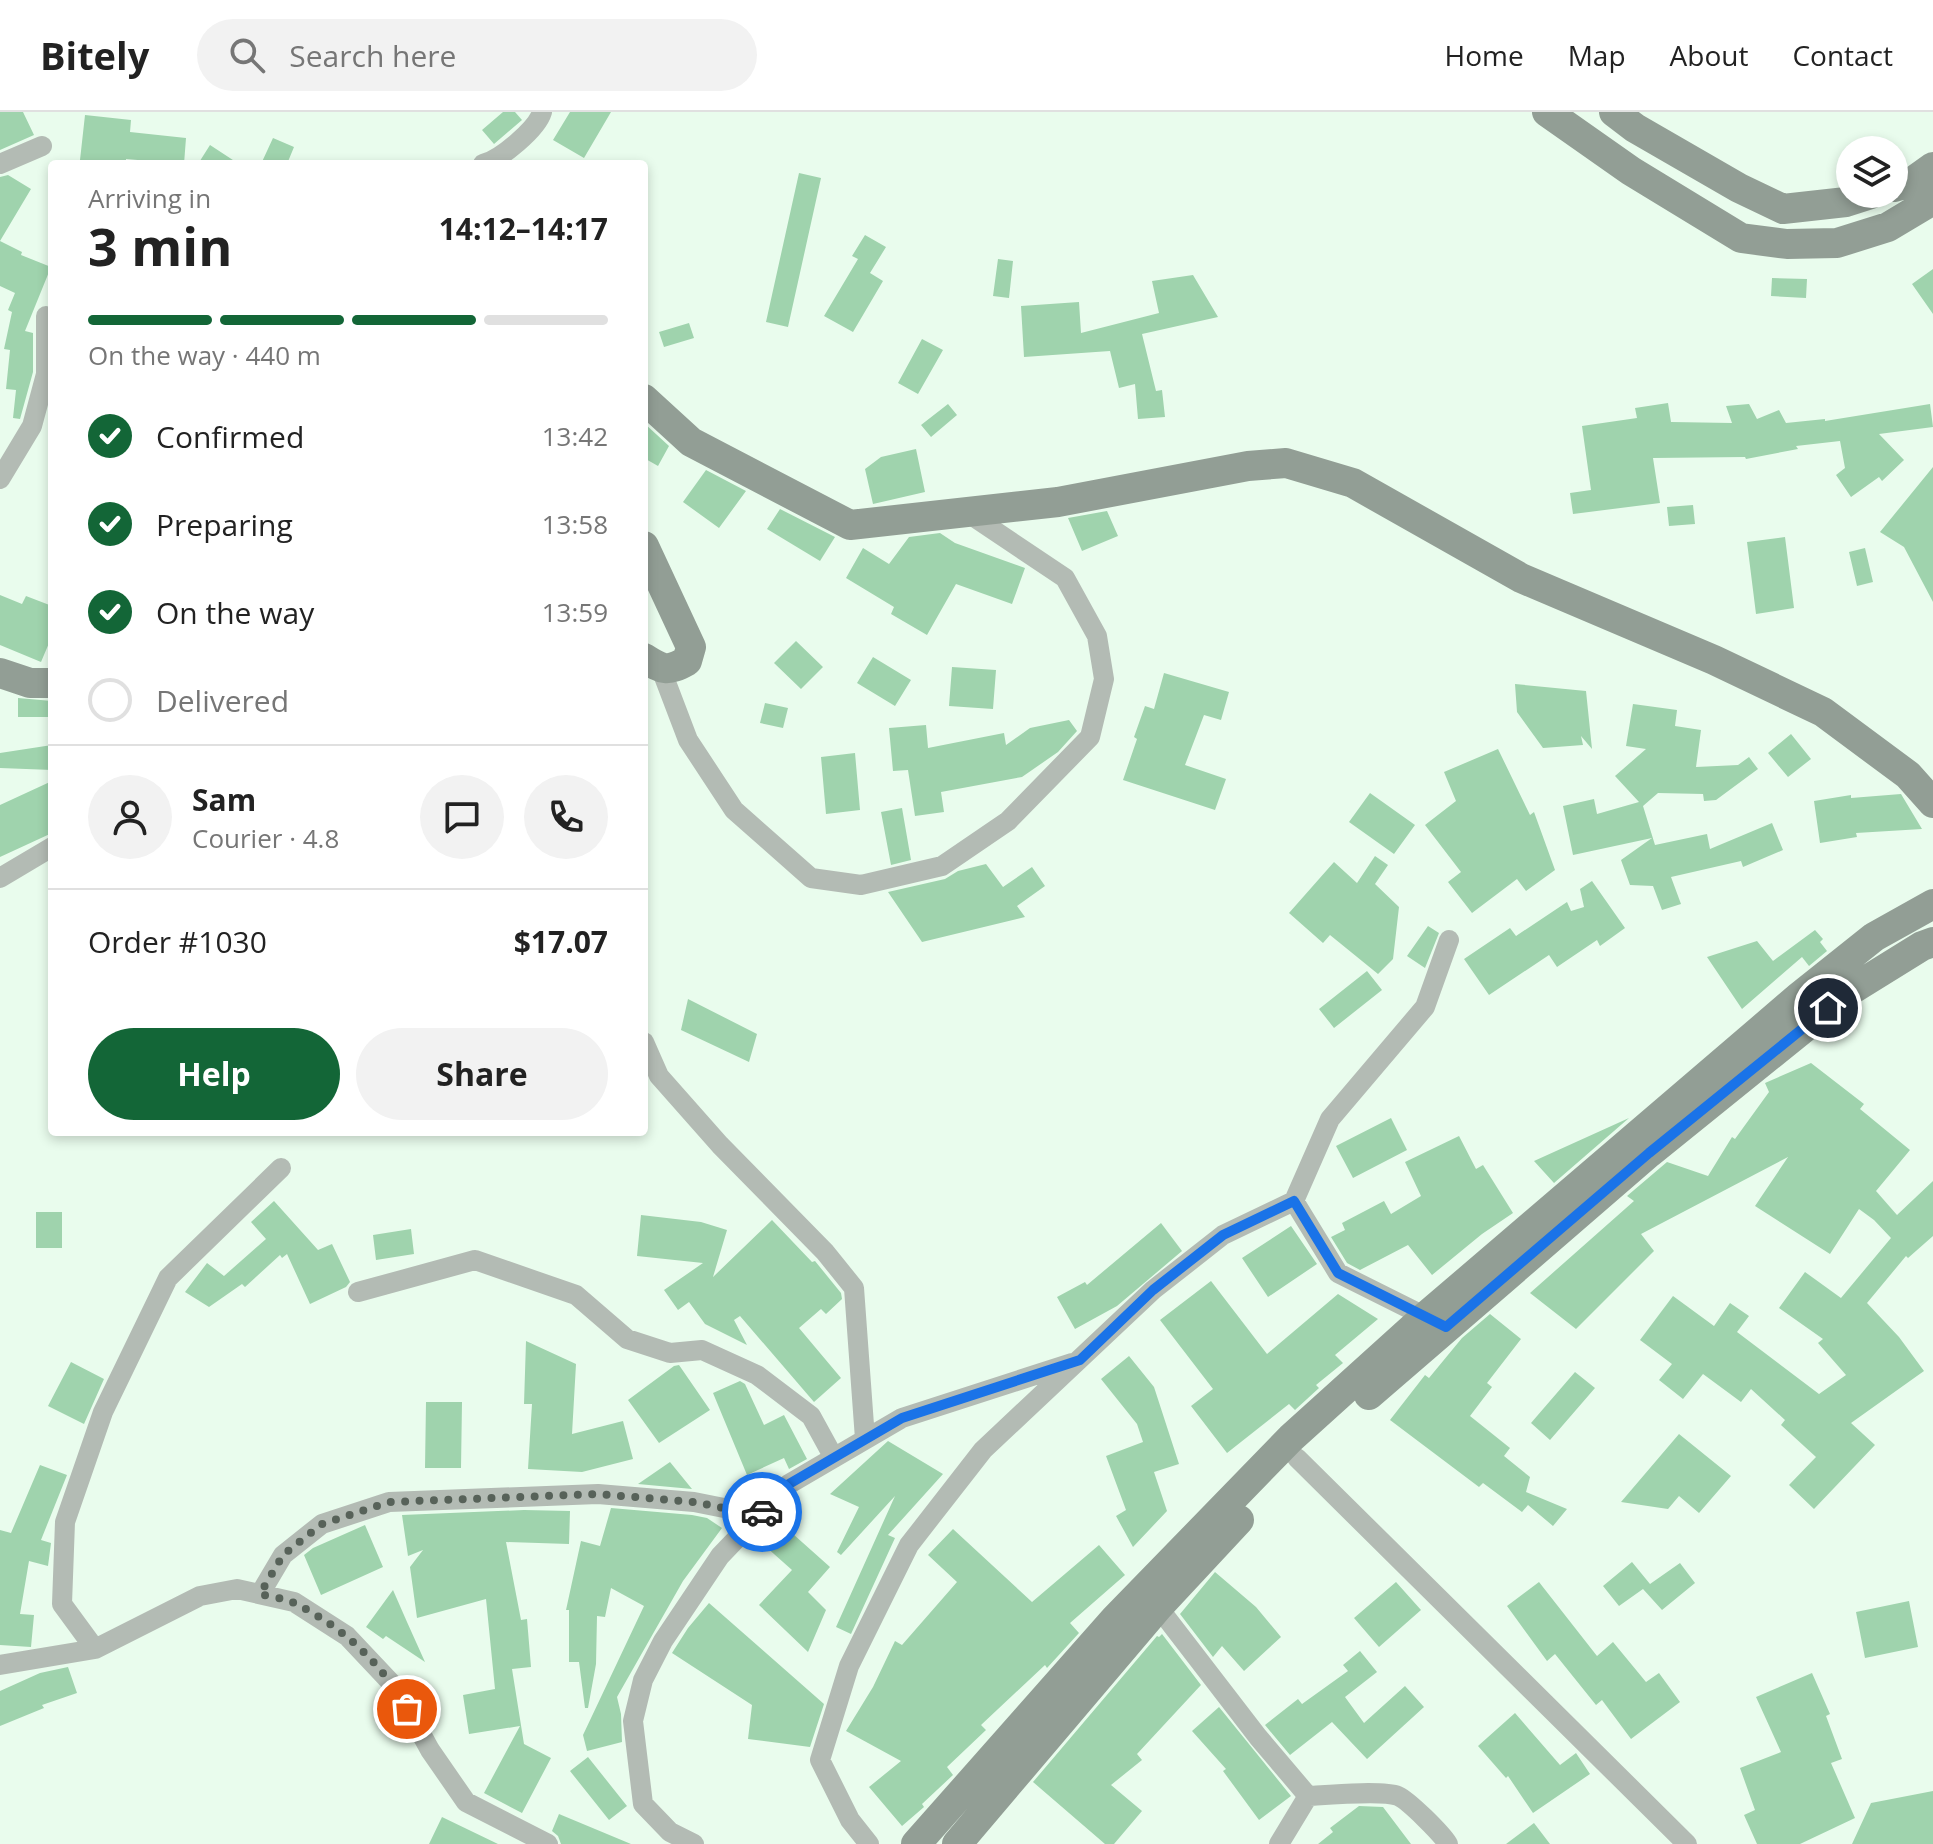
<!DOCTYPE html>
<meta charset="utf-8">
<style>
:root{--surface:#fff;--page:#f2f2f2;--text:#222;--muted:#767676;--line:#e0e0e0;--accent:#136637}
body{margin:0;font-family:"Open Sans",sans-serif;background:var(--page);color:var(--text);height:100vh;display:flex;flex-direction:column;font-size:30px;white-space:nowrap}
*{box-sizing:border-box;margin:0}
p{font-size:26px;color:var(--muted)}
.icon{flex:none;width:44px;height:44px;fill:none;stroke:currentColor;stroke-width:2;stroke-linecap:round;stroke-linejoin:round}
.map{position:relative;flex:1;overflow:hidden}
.panel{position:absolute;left:48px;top:48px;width:600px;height:976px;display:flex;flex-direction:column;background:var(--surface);border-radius:8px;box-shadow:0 4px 12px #0003}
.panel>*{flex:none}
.tools{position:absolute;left:1836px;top:24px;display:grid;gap:16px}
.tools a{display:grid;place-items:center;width:72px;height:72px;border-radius:50%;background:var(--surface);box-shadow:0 4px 12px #0003;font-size:40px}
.pin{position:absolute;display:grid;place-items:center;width:68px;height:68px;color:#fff;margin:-34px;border:4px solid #fff;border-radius:50%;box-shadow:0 2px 8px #0007}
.courier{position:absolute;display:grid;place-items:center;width:80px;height:80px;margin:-40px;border:6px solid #1a73e8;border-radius:50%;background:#fff;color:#222;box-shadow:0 2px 10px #0007}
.summary em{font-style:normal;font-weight:700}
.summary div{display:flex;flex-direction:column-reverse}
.summary{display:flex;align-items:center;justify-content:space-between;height:136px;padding:0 40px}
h1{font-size:52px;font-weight:700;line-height:60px}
.bar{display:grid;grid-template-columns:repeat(4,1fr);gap:12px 8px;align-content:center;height:96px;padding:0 40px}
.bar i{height:10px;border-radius:6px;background:var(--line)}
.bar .active{background:var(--accent)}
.bar p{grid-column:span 4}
.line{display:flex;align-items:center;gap:20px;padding:0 40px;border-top:2px solid var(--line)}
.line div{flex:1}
.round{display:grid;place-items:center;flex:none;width:84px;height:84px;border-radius:42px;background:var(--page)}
ol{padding:0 40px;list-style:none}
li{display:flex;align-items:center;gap:24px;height:88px}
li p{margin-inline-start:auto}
li .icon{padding:8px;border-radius:50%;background:var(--accent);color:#fff;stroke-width:4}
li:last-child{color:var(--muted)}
li i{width:44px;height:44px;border:4px solid var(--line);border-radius:50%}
.action{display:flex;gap:16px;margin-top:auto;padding:16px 40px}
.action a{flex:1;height:92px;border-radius:48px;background:var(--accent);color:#fff;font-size:32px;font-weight:700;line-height:92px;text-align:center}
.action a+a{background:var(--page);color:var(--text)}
header{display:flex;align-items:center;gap:48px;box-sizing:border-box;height:112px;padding:0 40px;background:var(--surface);border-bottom:2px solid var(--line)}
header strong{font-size:38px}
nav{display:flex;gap:44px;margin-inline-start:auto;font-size:28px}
.search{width:560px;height:72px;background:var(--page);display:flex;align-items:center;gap:20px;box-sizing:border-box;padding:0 28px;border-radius:44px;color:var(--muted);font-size:30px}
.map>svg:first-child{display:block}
.building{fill:#9fd3ad}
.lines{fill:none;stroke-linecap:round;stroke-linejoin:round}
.street{stroke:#b3bbb4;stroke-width:20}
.secondary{stroke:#929e95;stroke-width:30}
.done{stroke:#576259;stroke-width:8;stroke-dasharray:0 14.4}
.route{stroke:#1a73e8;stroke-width:10}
</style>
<header>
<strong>Bitely</strong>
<div class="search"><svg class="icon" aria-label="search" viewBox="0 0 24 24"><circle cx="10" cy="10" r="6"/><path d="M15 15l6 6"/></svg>Search here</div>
<nav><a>Home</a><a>Map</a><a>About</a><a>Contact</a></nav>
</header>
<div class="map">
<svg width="1933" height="1732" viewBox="0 0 1933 1732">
<rect width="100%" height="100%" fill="#e9fced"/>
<path class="building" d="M0,0H23L34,23L0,38Z
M503,0H515L522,8L494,32L482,18Z
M570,0H611L584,46L553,28Z
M85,3L131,8L130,20L186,26L184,52L126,47V52L80,48Z
M273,26L294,35L287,52H261Z
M210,33L239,52H198Z
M799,61L821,66L788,215L766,210Z
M8,63L31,77L0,129L22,140L21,143L51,155L25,219L33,221V260L20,307L13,306L16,278L6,277L10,238L4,237L12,200L8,198L15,181L0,174V65Z
M865,123L886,135L870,161L883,169L853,220L824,204L858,147L852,144Z
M998,147L1013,149L1009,186L993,184Z
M1933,157V202L1912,172Z
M1193,163L1218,205L1142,222L1156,279L1162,278L1165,305L1138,307L1135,272L1119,276L1110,239L1024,245L1021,194L1079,190L1081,221L1159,201L1152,169Z
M1772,166L1807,167L1806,186L1771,184Z
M689,211L694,226L664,235L659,220Z
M922,227L943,238L918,282L898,271Z
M1668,291L1671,310L1732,311L1726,294L1749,292L1757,307L1779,298L1786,311L1825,307V309L1930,292L1933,315L1879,322L1904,348L1882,369L1879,365L1851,385L1836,363L1845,356L1840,329L1796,334L1798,337L1746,347L1745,345L1653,346L1660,391L1573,402L1570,381L1591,378L1582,314L1637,306L1635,296Z
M948,292L957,303L931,325L921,313Z
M644,311L669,334L658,354L644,346Z
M916,337L925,380L873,392L865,357L881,345Z
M1933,355V490L1904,435L1880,420Z
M706,358L746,379L719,416L683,390Z
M1693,393L1695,412L1669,414L1667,395Z
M780,397L835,425L820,449L767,417Z
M1107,399L1118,424L1082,439L1068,406Z
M940,421L955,431L1025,456L1012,492L956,472L927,523L891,502L894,495L846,466L863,436L889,452L909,425Z
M1785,425L1794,496L1756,502L1747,430Z
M1865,436L1873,470L1857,474L1849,440Z
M0,483L22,492L26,484L52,494V524L41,550L0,533Z
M796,529L823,555L801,577L774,551Z
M873,545L911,568L895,594L857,571Z
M952,555L996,558L993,597L949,594Z
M1164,561L1229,580L1221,608L1204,603L1185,653L1226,667L1215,698L1123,668L1137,627L1134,625L1145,594L1154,597Z
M1515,572L1586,579L1592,637L1581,624L1583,633L1543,636L1517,600Z
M18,586L52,589V605H18Z
M765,591L788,596L783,616L760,611Z
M1633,592L1677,598L1675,614L1701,618L1696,655L1738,653L1749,645L1758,657L1716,688L1704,689L1703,682L1658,681L1643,694L1655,733L1707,722L1710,737L1772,711L1783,738L1743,755L1741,749L1671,765L1681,792L1662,798L1653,774L1630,773L1621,748L1652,726L1573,743L1563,694L1594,687L1597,702L1639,690L1615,664L1646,637L1626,634Z
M1069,608L1077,619L1058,640L1022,665L941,680L944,700L915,704L908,658L893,659L889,616L926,613L928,636L1004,621L1006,633L1030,616Z
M1791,622L1811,647L1788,665L1768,641Z
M52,633V658L0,656V641Z
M1498,637L1530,703L1534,700L1555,758L1526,779L1517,767L1472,801L1448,770L1461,760L1425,713L1456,689L1444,660Z
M855,641L860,698L826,702L821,645Z
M52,669V721L0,745V693Z
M1370,681L1415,713L1394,742L1349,710Z
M1901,682L1922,717L1856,721L1857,725L1820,731L1814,689L1851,683V686Z
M902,696L911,748L891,753L881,700Z
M1375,744L1388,753L1375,772L1399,795L1393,847L1378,862L1330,823L1323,831L1289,801L1334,750L1357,771Z
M986,752L1003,775L1032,755L1045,774L1017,794L1025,805L922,830L888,780L945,767L958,759Z
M1592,769L1625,816L1600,834L1597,828L1557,855L1549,843L1489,883L1464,847L1510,816L1516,824L1567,790L1571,799L1584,795L1580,777Z
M1428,814L1439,821L1425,856L1407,844Z
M1815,818L1823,827L1820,830L1827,839L1809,854L1802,845L1742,897L1707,845L1757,829L1773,849Z
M1367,859L1382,878L1334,916L1319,897Z
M688,887L757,922L749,950L681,918Z
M1811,951L1864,992L1860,997L1910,1038L1876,1079L1897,1103L1933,1069V1124L1908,1146L1906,1144L1867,1191L1899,1225L1924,1259L1851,1311L1875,1333L1814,1397L1789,1373L1816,1345L1781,1313L1785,1308L1751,1277L1741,1290L1703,1262L1683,1287L1659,1268L1672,1252L1640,1228L1673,1184L1714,1214L1730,1191L1749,1204L1737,1220L1819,1282L1846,1263L1818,1231L1823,1227L1779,1196L1805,1160L1841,1186L1891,1126L1874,1108L1859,1097L1830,1142L1755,1094L1788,1045L1641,1122L1654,1139L1576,1217L1530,1181L1634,1089L1627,1084L1667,1050L1708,1064L1732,1025L1735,1027L1769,980L1765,971Z
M1391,1006L1407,1038L1353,1066L1336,1034Z
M1629,1006L1554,1071L1534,1049Z
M1459,1024L1476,1057L1483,1053L1513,1101L1482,1122L1432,1163L1408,1133L1360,1158L1347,1151L1331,1125L1345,1118L1342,1111L1384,1089L1391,1102L1421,1084L1405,1050Z
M274,1089L318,1138L332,1132L350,1170L346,1175L310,1192L287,1142L282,1146L280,1143L245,1175L242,1172L209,1195L185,1180L207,1151L224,1164L266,1127L251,1110Z
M36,1100H62V1136H36Z
M641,1103L701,1110L727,1118L713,1165L772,1108L812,1150L815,1149L841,1181L842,1187L826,1202L821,1197L799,1216L841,1266L814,1290L740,1204L734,1208L747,1233L705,1212L689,1190L678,1198L664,1178L703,1151L637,1144Z
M1161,1111L1182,1139L1117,1194L1075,1217L1057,1185L1085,1170L1087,1173Z
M1291,1114L1317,1152L1268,1185L1242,1146Z
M411,1117L414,1142L376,1148L373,1123Z
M1211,1169L1267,1242L1338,1182L1378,1207L1335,1243L1343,1251L1316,1273L1319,1276L1295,1298L1289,1292L1227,1341L1191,1294L1213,1277L1160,1208Z
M1490,1202L1521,1227L1487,1271L1492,1275L1470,1304L1510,1336L1504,1344L1530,1365L1526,1380L1567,1397L1553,1414L1528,1393L1522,1400L1483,1371L1479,1375L1390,1308L1425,1263L1429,1266L1462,1226Z
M526,1229L576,1252L572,1322L623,1309L633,1347L582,1360L528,1357L532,1292H524Z
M1129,1244L1154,1275L1179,1352L1154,1360L1167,1399L1133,1435L1116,1404L1126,1398L1106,1344L1143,1330L1137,1312L1101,1267Z
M71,1250L104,1267L84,1312L48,1294Z
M679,1253L710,1298L659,1331L628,1288L674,1254Z
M1575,1260L1595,1276L1550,1328L1531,1311Z
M740,1269L745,1272L764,1313L784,1303L807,1347L789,1357L784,1346L747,1363L713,1281Z
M426,1290H462L461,1356H425Z
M1679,1322L1731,1364L1699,1401L1679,1384L1668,1397L1621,1390Z
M888,1329L943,1362L888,1423L895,1426L851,1522L836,1515L895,1384L841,1443L837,1440L859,1395L830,1382Z
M670,1350L692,1377L638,1372Z
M40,1353L67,1363L41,1428L51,1431L48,1454L29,1449L20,1502L34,1503L31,1535L0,1533V1418L11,1421Z
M611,1396L692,1403L707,1406L722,1416L683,1469L617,1585L621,1602L622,1630L587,1639L583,1623L644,1494L611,1476L605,1505L597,1504L596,1552L588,1596H585L579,1550H569V1498H566L581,1429L600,1434Z
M524,1398L570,1399L569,1432L506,1430L521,1508L527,1507L531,1555L512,1557L524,1632L551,1646L522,1701L484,1681L520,1614L469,1622L463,1583L495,1577L486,1487L417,1506L410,1455L423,1438L408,1444L402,1403Z
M365,1413L383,1455L321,1483L304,1443L313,1436Z
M784,1414L830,1455L808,1480L826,1498L808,1540L759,1493L792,1458L765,1434Z
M953,1417L1032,1490L1099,1433L1125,1463L1070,1511L1079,1521L1047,1556L1045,1553L981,1613L986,1618L947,1655L953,1663L922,1692L924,1695L902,1714L869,1675L901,1649L846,1619L873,1575L895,1529L902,1533L957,1470L928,1443Z
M1632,1450L1650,1472L1680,1451L1695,1471L1662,1498L1643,1477L1619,1494L1603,1474Z
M1215,1460L1256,1495L1281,1525L1244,1559L1222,1534L1213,1545L1180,1502Z
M1396,1470L1421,1498L1379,1535L1354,1506Z
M1539,1470L1597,1544L1613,1530L1646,1570L1659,1561L1680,1590L1631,1627L1602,1588L1596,1593L1555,1542L1547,1549L1507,1494Z
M393,1478L407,1510L425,1550L386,1524L383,1527L366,1515Z
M1909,1489L1918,1535L1865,1546L1856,1500Z
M709,1491L824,1592L810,1635L748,1627L752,1593L672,1541L688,1516Z
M1162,1522L1201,1573L1137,1642L1142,1648L1111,1673L1142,1699L1114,1732H1105L1033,1670L1157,1524L1159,1525Z
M1360,1539L1377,1560L1345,1585L1364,1611L1405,1574L1424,1595L1367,1647L1332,1610L1290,1643L1265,1613L1298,1587L1302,1592L1348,1559L1343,1553Z
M68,1555L77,1581L42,1593L44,1596L0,1614V1579L40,1561Z
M1812,1561L1830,1602L1826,1604L1842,1647L1831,1651L1855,1706L1800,1732H1757L1744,1703L1755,1698L1740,1656L1781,1640L1756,1585Z
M1219,1595L1291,1684L1259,1708L1223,1659L1226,1657L1192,1619Z
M1515,1601L1560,1653L1576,1641L1590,1662L1533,1701L1508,1664L1506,1666L1478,1634Z
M588,1645L627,1694L609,1708L570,1659Z
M1933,1679V1732H1852L1871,1691Z
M1359,1694L1383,1695L1411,1732H1318L1333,1720L1330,1716Z
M559,1702L631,1732H561L558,1724L552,1719Z
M442,1705L498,1732H429Z
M1534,1711L1550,1732H1506Z"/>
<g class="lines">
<path class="street" d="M0,52L42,34
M483,52C501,47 537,17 542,0
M0,367L32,314L46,262V204
M661,557L688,628L734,698L811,766L861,773L942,754L1008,709L1090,625L1104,567L1097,524L1065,466L968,401
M0,766L52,735
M644,930L659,964L720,1033L825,1140L854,1176L865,1327
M358,1180L475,1148L576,1183L627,1227L670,1241L702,1238L757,1263L811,1304L834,1346
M1436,1210L1338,1161L1294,1089L1330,1007L1425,895L1449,828
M1297,1346L1687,1732
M260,1482L283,1443L322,1412L389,1390L598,1382L694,1390L759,1403
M1158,1495L1258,1625L1308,1684C1325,1683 1383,1678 1398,1684C1409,1689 1441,1721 1448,1732
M95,1537L62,1492L65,1410L103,1300L168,1166L281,1056
M0,1553L95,1537L200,1484L237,1477L294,1490L347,1524L396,1576L430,1638L466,1690L548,1732
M694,1732L670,1720L643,1692L633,1609L643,1568L663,1529L720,1444L789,1372L902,1306L1072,1251
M869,1732L850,1708L820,1648L849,1554L909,1433L983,1338L1153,1178L1223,1123L1294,1089
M1279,1732L1308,1684"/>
<path class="secondary" d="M1547,0L1631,59L1741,126L1787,132L1837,131L1888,115L1933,88
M1614,0L1635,16L1739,76L1783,97L1846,90L1871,82
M1894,75L1912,70L1933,55
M644,287L691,330L850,413L1058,390L1248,354L1286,351L1353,371L1521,466L1714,548L1823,600L1908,663L1933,691
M644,434L691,535L687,549C667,560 663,558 644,546
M0,561L30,571H52
M1369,1283L1649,1041L1851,878L1922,834L1933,830
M916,1732L1115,1507L1291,1326L1425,1205L1800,884L1874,825L1933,792
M957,1732L1158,1495L1239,1408"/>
</g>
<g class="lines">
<path class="done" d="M407,1597C383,1552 341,1514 296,1492C285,1486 271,1485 260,1482L283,1443L322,1412L389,1390L598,1382L694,1390L759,1403L762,1400"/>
<path class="route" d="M762,1400L789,1372L902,1306L1080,1248L1153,1178L1223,1123L1294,1089L1338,1161L1446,1215L1649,1041L1828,896"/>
</g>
</svg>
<div class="tools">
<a><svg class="icon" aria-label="layers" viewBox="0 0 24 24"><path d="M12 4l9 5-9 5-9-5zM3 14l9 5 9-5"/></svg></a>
</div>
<div class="pin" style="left:407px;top:1597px;background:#ea580c"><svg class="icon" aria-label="bag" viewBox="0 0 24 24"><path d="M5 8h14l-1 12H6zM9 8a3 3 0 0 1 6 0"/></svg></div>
<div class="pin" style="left:1828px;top:896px;background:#1f2937"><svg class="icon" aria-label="home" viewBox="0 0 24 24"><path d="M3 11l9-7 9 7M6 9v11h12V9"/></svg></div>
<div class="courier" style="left:762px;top:1400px"><svg class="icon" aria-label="car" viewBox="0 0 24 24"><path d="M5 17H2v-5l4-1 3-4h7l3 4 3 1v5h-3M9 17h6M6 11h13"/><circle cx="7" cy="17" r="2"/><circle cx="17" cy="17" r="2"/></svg></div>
<section class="panel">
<div class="summary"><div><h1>3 min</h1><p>Arriving in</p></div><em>14:12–14:17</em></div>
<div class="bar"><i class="active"></i><i class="active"></i><i class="active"></i><i></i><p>On the way · 440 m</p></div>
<ol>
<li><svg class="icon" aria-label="check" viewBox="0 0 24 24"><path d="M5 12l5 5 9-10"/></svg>Confirmed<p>13:42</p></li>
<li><svg class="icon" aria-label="check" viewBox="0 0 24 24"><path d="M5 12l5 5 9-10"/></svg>Preparing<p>13:58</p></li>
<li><svg class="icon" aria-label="check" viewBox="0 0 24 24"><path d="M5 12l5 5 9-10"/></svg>On the way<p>13:59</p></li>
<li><i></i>Delivered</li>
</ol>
<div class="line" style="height:144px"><a class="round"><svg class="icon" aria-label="person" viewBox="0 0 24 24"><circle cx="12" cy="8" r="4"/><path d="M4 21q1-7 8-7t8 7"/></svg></a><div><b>Sam</b><p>Courier · 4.8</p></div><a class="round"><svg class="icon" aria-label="chat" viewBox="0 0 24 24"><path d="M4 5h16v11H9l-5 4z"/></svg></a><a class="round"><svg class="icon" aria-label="phone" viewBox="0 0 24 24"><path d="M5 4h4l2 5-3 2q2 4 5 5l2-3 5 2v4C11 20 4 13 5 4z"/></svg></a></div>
<div class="line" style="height:104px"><div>Order #1030</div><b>$17.07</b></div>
<div class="action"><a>Help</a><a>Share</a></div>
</section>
</div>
